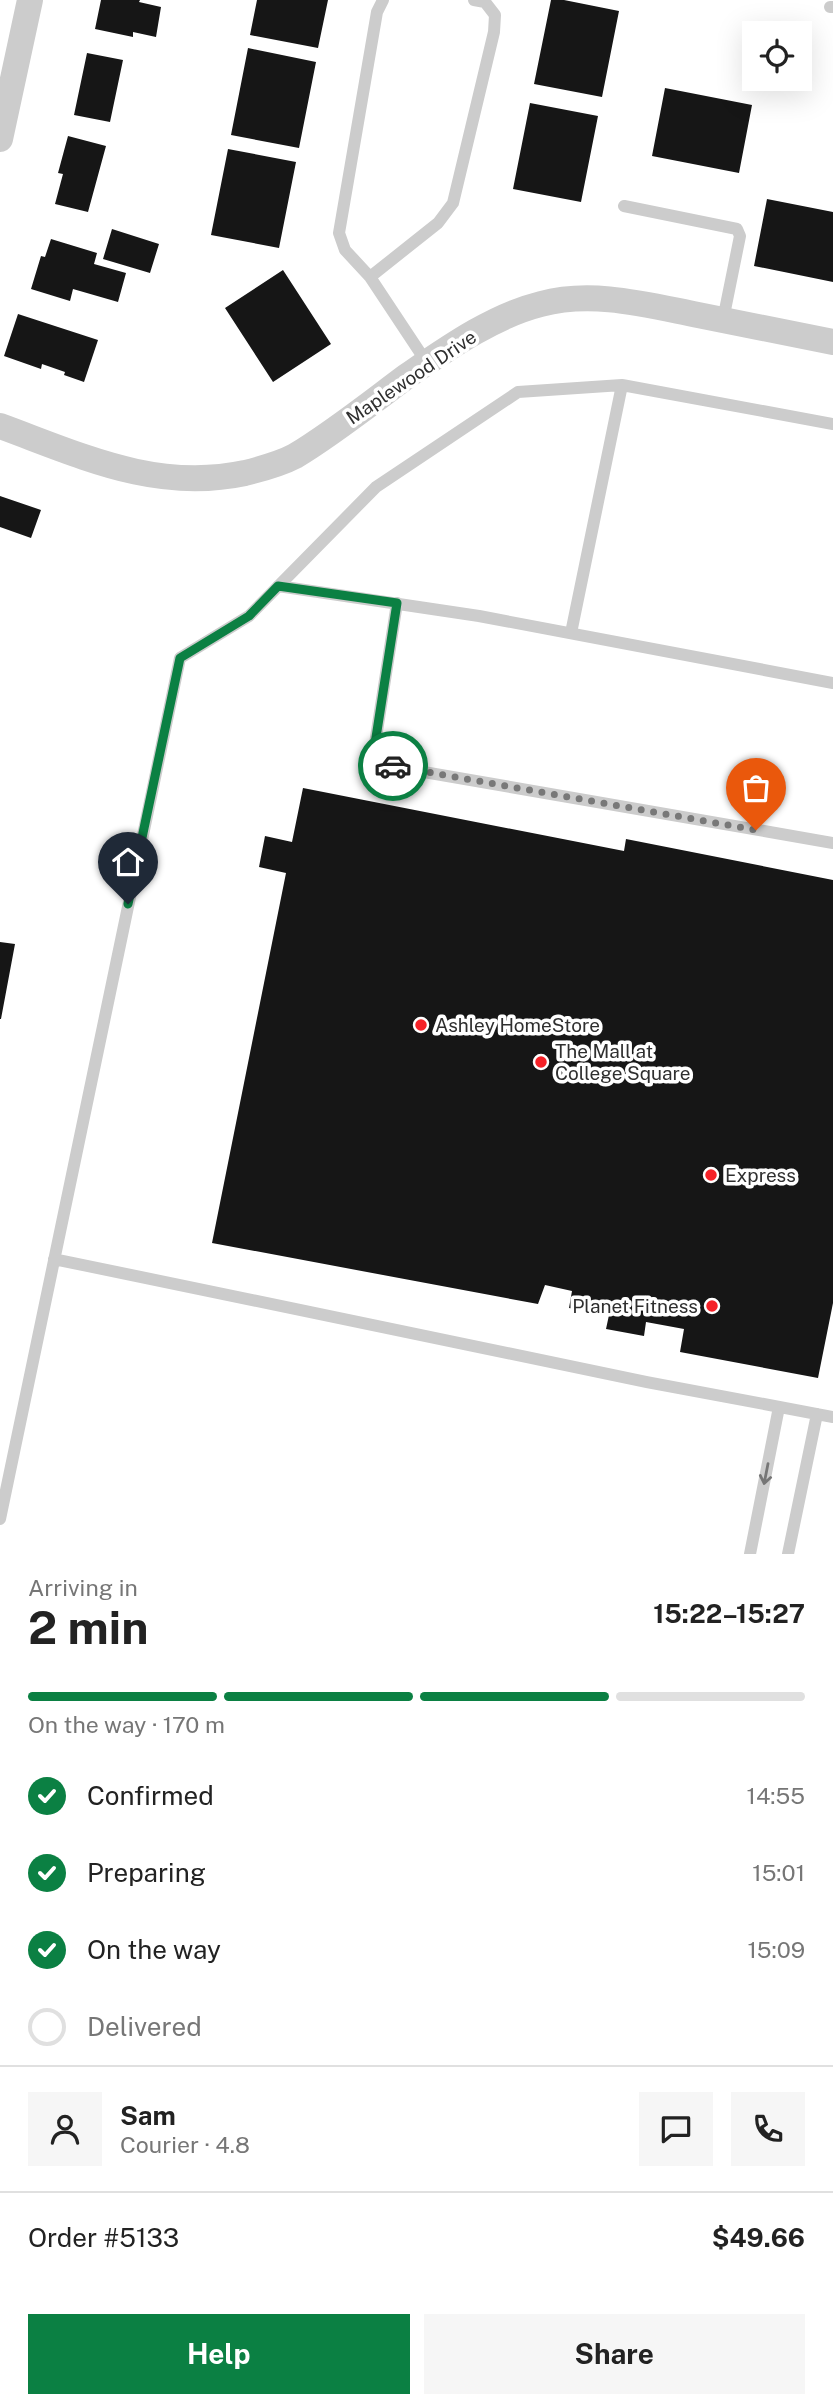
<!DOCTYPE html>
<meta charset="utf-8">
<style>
:root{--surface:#fff;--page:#f6f6f6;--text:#222;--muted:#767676;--line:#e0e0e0;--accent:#0b8043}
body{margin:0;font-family:"Public Sans",sans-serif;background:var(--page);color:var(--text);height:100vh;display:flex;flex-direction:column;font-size:26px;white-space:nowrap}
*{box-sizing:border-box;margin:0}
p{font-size:23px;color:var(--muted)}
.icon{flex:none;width:38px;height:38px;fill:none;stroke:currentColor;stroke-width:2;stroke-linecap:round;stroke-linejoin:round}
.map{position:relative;height:1554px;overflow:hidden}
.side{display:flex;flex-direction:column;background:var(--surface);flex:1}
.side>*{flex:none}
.buttons{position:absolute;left:742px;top:21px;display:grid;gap:14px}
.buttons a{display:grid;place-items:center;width:70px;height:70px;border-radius:0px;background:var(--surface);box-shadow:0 7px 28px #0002;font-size:35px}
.pin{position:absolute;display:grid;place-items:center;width:60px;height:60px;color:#fff;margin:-72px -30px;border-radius:50% 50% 50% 0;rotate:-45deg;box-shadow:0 0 7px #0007}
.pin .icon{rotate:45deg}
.courier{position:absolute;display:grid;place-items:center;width:70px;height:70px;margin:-35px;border:5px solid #0b8043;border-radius:50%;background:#fff;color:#222;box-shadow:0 2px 9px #0007}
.overview em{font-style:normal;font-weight:700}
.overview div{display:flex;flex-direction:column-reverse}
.overview{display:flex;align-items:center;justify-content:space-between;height:119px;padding:0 28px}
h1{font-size:46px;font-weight:700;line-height:52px}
.bar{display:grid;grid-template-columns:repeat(4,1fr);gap:10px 7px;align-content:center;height:84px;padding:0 28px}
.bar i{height:9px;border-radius:5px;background:var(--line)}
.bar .on{background:var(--accent)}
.bar p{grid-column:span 4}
.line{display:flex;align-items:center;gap:18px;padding:0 28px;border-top:2px solid var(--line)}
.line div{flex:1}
.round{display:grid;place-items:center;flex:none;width:74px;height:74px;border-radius:0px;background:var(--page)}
ol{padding:0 28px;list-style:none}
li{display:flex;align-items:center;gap:21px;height:77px}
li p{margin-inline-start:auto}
li .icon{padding:7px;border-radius:50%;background:var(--accent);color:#fff;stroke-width:4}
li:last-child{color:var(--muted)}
li i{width:38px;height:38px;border:4px solid var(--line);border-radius:50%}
.cta{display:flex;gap:14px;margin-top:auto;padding:14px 28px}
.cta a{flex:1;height:80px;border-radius:0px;background:var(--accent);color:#fff;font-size:28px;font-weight:700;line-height:80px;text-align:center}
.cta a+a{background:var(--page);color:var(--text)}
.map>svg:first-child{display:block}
.building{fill:#161616}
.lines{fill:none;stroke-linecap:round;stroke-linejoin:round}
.service{stroke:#ccc;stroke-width:12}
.minor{stroke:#ccc;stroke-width:26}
.oneway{stroke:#767676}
.done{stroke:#787878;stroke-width:7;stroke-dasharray:0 12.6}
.route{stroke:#0b8043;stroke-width:9}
.poi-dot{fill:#f52127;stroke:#fff;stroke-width:2.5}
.labels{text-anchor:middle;stroke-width:7;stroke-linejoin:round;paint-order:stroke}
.street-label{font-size:19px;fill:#2f2f2f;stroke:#fff}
.poi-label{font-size:19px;fill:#2f2f2f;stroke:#fff;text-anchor:start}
</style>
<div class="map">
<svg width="833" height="1554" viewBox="0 0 833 1554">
<rect width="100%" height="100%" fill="#fff"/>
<path class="building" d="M101,0H140L139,2L161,7L156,37L133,32V37L95,29Z
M257,0H328L318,48L250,35Z
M551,0H564L619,11L602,97L534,84Z
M248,48L316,62L299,148L231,135Z
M87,53L123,60L110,122L74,115Z
M665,88L752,105L739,173L652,156Z
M530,103L598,116L581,202L513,189Z
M68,136L106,146L88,212L55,204L63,174L58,173Z
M228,149L296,162L279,248L211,235Z
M767,199L833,212V282L754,266Z
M112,229L159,244L150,273L103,259Z
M51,239L97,253L94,264L126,273L118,302L73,289L70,301L31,289L41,256L45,257Z
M283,270L331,344L273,382L225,308Z
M18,314L98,340L84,382L64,375L65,372L42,364L41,369L4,356Z
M0,496L41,510L31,538L0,527Z
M303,788L624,851L626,839L833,880V1303L818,1378L680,1352L684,1329L646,1322L644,1336L606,1329L609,1315L569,1308L572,1291L545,1285L538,1304L212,1243L286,873L259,867L265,836L292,842Z
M0,942L15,944L1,1019H0Z"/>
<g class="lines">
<path class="service" d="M383,0L377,12L339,233L345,250L370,277L427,363
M830,7H833
M624,206L737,229L740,236L723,320
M370,277L438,223L453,203L494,32L495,15L485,2L474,0
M278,586L479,616L833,683
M397,603L372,763L833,843
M571,633L622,385
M54,1259L647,1382L833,1417
M0,1519L180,658L249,616L376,487L518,392L622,385L833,424
M750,1554L779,1407
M788,1554L817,1414"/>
<path class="minor" d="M0,139L30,0
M0,426C82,456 156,492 245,473C261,469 280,464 295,456C332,434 372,402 407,376C448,348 493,316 541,304C593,290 647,305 698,315C743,324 788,333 833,342"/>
</g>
<defs><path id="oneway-shaft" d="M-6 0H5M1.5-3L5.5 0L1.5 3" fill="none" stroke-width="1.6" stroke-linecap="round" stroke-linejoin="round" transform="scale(1.75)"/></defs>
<use class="oneway" href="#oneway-shaft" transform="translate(766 1474) rotate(101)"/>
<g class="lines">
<path class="done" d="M393,766L756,830"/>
<path class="route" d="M128,904L180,658L249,616L278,586L397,603L372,763L393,766"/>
</g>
<g class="poi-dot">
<circle cx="421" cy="1025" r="7"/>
<circle cx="541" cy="1062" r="7"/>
<circle cx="711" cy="1175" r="7"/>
<circle cx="712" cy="1306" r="7"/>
</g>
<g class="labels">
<g class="street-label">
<text transform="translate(411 377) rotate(-34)" y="7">Maplewood Drive</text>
</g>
<g class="poi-label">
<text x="435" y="1032">Ashley HomeStore</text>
<text x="555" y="1058">The Mall at<tspan x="555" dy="22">College Square</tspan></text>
<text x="725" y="1182">Express</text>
<text x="698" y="1313" text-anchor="end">Planet Fitness</text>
</g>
</g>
</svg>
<div class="buttons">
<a><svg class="icon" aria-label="locate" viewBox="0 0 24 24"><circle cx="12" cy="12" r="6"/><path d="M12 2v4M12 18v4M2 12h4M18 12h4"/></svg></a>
</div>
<div class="pin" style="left:756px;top:830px;background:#ea580c"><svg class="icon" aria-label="bag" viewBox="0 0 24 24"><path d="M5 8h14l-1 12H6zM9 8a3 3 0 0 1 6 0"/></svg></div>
<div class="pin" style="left:128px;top:904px;background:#1f2937"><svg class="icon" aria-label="home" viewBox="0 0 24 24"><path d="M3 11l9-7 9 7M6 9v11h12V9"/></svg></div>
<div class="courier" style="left:393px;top:766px"><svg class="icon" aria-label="car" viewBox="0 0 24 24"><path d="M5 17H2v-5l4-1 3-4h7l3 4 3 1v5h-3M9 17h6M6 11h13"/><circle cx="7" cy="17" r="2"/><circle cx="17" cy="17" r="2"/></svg></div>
</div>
<section class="side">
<div class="overview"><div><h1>2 min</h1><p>Arriving in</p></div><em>15:22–15:27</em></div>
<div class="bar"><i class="on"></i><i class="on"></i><i class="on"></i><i></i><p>On the way · 170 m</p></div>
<ol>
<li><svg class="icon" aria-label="check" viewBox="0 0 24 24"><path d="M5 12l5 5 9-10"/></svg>Confirmed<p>14:55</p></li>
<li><svg class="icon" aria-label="check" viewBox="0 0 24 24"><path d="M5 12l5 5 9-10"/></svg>Preparing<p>15:01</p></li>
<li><svg class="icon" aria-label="check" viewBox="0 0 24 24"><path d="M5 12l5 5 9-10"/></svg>On the way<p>15:09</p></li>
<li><i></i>Delivered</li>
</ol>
<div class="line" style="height:126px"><a class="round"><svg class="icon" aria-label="person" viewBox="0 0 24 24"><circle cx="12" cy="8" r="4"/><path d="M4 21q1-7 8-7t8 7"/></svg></a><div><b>Sam</b><p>Courier · 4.8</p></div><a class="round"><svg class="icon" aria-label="chat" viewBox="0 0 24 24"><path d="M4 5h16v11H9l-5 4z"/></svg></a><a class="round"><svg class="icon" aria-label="phone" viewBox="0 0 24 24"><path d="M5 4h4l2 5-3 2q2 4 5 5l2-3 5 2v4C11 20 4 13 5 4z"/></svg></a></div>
<div class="line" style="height:91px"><div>Order #5133</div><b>$49.66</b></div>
<div class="cta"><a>Help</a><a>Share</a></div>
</section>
